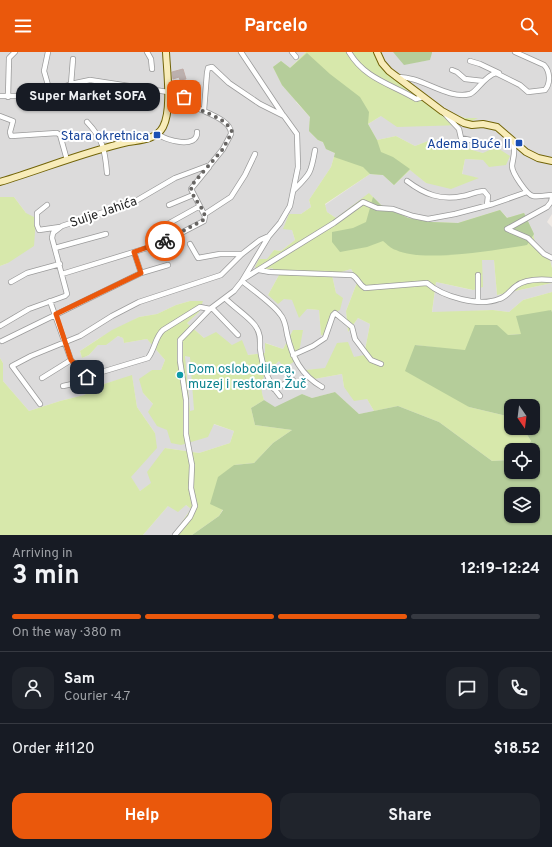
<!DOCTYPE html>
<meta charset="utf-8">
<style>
:root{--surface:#171b24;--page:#20242c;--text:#f1f3f6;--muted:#9ea1a6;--line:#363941;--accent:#ea580c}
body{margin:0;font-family:Overpass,sans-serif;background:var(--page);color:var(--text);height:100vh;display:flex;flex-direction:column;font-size:15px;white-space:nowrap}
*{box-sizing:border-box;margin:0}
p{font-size:13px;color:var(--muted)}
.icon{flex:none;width:22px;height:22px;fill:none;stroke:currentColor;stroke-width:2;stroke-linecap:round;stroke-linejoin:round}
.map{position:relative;height:483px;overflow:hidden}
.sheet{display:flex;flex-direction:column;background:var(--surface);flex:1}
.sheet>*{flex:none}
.needle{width:26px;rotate:166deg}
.buttons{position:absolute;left:504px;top:347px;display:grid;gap:8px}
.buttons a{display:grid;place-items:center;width:36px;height:36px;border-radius:8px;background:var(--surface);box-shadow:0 1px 3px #0004;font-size:20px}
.pin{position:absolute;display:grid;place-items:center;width:34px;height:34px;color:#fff;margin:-17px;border-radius:8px;box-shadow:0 2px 6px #0006}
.courier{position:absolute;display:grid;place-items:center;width:40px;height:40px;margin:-20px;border:3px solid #ea580c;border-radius:50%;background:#fff;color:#222;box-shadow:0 1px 5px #0007}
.bubble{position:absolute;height:28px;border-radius:12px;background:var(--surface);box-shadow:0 1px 3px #0004;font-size:13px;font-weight:700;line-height:28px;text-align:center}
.head em{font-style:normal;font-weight:700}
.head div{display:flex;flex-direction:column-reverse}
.head{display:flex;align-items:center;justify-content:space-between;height:68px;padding:0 12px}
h1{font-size:26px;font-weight:700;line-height:30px}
.bar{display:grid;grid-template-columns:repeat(4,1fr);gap:6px 4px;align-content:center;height:48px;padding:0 12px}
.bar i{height:5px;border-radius:3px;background:var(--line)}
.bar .selected{background:var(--accent)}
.bar p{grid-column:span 4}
.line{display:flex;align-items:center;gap:10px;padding:0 12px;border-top:1px solid var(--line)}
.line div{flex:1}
.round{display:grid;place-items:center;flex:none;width:42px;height:42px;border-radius:12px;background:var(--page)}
.button{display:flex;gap:8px;margin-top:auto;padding:8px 12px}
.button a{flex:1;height:46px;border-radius:12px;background:var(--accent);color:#fff;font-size:16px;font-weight:700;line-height:46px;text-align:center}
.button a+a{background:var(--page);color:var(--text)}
header{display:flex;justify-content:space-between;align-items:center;height:52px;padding:0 12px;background:var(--accent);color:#fff;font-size:18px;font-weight:700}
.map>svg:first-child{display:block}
.residential{fill:#dcdbdb}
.grass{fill:#d7e8ab}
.forest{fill:#b5cd9a;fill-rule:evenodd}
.parking{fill:#dedede}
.building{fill:#bbb0ae;stroke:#c0aca7}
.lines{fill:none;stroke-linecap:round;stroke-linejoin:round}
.street-casing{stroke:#9b9b9b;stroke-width:6}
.secondary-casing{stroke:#726408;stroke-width:8}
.street{stroke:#fff;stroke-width:4.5}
.secondary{stroke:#f8ecb9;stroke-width:6}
.done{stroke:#676563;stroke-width:4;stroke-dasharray:0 7.2}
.route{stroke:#ea580c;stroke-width:5}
.transit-dot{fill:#1a4fb4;stroke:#fff;stroke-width:1.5}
.culture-dot{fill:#0f9aa8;stroke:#fff;stroke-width:1.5}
.labels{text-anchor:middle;stroke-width:4;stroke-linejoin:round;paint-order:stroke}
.transit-label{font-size:13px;fill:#164399;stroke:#fff;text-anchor:end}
.street-label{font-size:13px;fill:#1e1e1e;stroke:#fff}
.culture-label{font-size:13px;fill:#0d838f;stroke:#fff;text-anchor:start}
</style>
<header><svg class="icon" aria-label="menu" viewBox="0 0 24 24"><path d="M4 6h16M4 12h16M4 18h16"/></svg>Parcelo<svg class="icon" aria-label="search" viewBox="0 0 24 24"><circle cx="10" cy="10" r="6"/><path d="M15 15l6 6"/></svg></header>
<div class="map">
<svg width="552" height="483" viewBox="0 0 552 483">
<rect width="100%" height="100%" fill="#efe9e4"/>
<path class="residential" d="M0,0H306L290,16L296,50L310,65L318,88L323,90L335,101L331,115L309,148L311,155L301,162L292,178L295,188L281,199L274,198L259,221L272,216L279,223L268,243L292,248L307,257L319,258L321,283L325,284L336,241L332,223L351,217L358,228L346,259L348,280L358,266L370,272L364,303L325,317L307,318L314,327L342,322L344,335L367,347L374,359L359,362L335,340L312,346L302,342L275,356L264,348L260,336L261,327L279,309L293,278L283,297L266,291L265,301L248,303L232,293L204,286L187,271L199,260L202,249H190L176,253L157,262L139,265L98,287L80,299L82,306L89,303L98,293L106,292L118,284L123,286L124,291L147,287L165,308L161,318H152L143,341L153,352L234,379L230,391L199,401L165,396L152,431L140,439L130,425L155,381L137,355L132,324L104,332L84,343L60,349L29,359L3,329V311L0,306V214L8,211L26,161L14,145H0Z
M375,0H393L405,12L430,8L432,0H552V162L547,170L552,175V216L550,208L536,196L500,158L458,171L431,170L408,167L381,153L369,142L336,166L327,160L325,153L370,122L383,123L410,117L426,131L478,126L462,123L465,107L483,108V101L433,87L415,94L396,84L377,88L368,72L381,64L477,66H466L428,52L391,24Z
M482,208H494L497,243L552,231V240L523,248L509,260L493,258L432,261L436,230L472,238Z
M186,453L191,457L173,483H143L168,454Z"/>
<path class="grass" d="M306,0H375L376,4L428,52L465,66H478L463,73L397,75L381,64L368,72L377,88L396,84L415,94L433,87L483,101L496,95L510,104L506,113L489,115L483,108L465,107L462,122L479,126L451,137L426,131L410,118L394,133L383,123L370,122L325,152L327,160L336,166L369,141L381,153L408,166L431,170L458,171L500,158L507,166L524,161L533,180L536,196L550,208L552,216V231L497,243L494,208H482L483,235L473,238L436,230L432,260L493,258L509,260L523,248L552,240V260L550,258L521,282L508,283L465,299L415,293L469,355L511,365V376H523L531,389L525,398H511V408L492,409L439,370L398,354L374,359L367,347L354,349L344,335L342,322L314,327L306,318L325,316L337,291L348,290L354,305L364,303L370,272L358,266L348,280L346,259L358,228L351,217L332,223L336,241L343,246L340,258L331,262L325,284L321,283L319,258L307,257L299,266L292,248L284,247L278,252L268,243L279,223L272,216L259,221L255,215L259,207H267L274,198L281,199L295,188L292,178L283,177L289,162H301L311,155L309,148L331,115L335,101L326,97L323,90L318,88L309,79L310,65L282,33L273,15L281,9L290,16Z
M0,145H14L26,161L36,166L34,194L8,211L0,214Z
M190,249H203L199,260L187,271L204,286L216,280L232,293L242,288L248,303L265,301V291L283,297L293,278H303L300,295L295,309L284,316L279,309C265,323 257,327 264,348L251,356L255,373L292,378L273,391L254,411L234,413L223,457L219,464L192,483H173L191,457L186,453L178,460L168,454L143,483H0V306L3,311V329L29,359L60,349L84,343L104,332L132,323L137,355L155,381L157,396L131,425L140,439L151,431L147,420L165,396L199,401L230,391L234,379L214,372L208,385L181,393L171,391L167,378L157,374L148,360L153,352L143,341L139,327L152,318H161L165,308L147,287L124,291L123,286L118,284L106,293H98L89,303L82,306L80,299L112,278L139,265L157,262L176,253Z"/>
<path class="forest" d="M393,0H432V1L430,8L404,13Z
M307,1L330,22L360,45L369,60L368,72L377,88L381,100L393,105L410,117L394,133L383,123L370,122L363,115L334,105L335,101L326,97L323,90L318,88L309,79L310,65L282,33L273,15L281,9L290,16Z
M373,145L381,153L408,166L431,170L458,171L500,158L507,166L524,161L534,182L527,193C497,198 422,211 396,198C391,197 387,192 383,189L367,195L340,200L332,190V180L353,176L366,170Z
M551,258L552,260V483H192L219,464L223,458L210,452L218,425L234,413L254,411L273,391L292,378L255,373L251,356L264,348L275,355L302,342L312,346L335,340L359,362L398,354L439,370L492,409L511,408V420H533V398H525L531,389L523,376H533V354H511V365L469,355L405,319L415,293L465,298L475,273H497L508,283L521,282L516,264ZM511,442H533V464H511Z"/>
<path class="parking" d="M185,304L190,305L194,358L190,359Z"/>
<path class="building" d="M183,17L186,27L180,28L179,25L173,27L172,20Z"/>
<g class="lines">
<g class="street-casing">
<path id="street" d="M48,0L44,19L50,40
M147,0L151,7L152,17
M241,0L283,63
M292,0L296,5
M349,0C365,27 391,32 416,47L423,45
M470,9L480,12L499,21
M452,18L457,20L465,27L483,29
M396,25C421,23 446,48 470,42C477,40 484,24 496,21L520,33L528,40L545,38C551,31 550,19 544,13L515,0
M71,32L73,7
M0,44H27L50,40L71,32L90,28L168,40
M8,45L9,6L15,0
M443,60L459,77L461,86L488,92
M0,64L13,69L10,80L11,84L57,81L60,83L67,108
M87,70C103,87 105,98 107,121
M158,82C166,89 198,97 197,80
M513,90C516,100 513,105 512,114C512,121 527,143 533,144C539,145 546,143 552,143
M407,129C424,142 441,149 463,144C470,143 477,139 484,139L488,144L487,153
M293,139C310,122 311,122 315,98
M552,146L551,150L547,155L507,177L528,186L544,202L552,206
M47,153L37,161V173L39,178L60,175
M169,153L193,143
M205,162L231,145L245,123L255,102
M164,174L200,154
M190,192L198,206L220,202H242
M55,196L106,182
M134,200L141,221
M259,218L270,220L352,223C358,226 359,233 365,236L427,231C443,245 479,255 499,247C507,245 510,238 516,234C525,227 541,227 552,228
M62,222L160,192L204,169L205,164L191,137L209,115
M245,226L334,171L363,150L377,156L393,157L413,164L428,167L455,162L493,152L527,140
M242,229C253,238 273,252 280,262C285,267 286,276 287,282C292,305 301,323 322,335
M11,230L27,221L60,212
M225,246C232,254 252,267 256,275C261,282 260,289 260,296C262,314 268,330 280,344
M50,249L71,308L87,325
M478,249V223
M212,256L238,283
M0,274L29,257L65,244L67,242L52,186L53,181L62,174L134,150L175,126L210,113L223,97L231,82C232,67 202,60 192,53C183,46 180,36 168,33
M2,289L141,221L168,213
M293,303L313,294L325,286L333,263L335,261L352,275L355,287L371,308L381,312
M42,326L71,308
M63,334L77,331L95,322L148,306C155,297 155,285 163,278L200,255L210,257
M274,337L293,328
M40,352L12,314L31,304L80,284L112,264L139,250L221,223L242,202L260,188L269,184
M175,483L190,465L195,454L191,436L192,413L186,382V348L180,309V288L210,257L234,239L242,229L269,184L280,171L290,154L298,115L297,82L284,64L260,52L229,31L212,15L208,16L207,21L204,58"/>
</g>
<g class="secondary-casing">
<path id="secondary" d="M377,0L382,11L389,19L442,59L464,71L472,73L483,72L497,75L526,100L538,106L552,109
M0,130C43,117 84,100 128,90C140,88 156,88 163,75C172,58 167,20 166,0"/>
</g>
<use href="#street" class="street"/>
<use href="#secondary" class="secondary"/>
</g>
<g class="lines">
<path class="done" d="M165,189L205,167C205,155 191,147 191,134L223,97L232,80C227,66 204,61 193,54C190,51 187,48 184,45"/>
<path class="route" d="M87,325L71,308L56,262L141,221L134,200L165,189"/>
</g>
<g class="transit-dot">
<rect x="153" y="79" width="8" height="8" rx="2"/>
<rect x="515" y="87" width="8" height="8" rx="2"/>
</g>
<circle class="culture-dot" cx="180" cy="323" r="4"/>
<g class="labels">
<g class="transit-label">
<text x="149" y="88">Stara okretnica</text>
<text x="511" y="96">Adema Buće II</text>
</g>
<g class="street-label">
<text transform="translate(103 159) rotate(-19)" y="5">Sulje Jahića</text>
</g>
<g class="culture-label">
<text x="188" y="321">Dom oslobodilaca,<tspan x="188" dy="15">muzej i restoran Žuč</tspan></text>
</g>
</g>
</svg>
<div class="buttons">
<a><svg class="needle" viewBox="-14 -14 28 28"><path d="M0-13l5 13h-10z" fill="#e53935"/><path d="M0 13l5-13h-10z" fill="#9ea1a6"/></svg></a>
<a><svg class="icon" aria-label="locate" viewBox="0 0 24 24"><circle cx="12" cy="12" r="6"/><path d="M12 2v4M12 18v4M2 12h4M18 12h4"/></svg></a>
<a><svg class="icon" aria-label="layers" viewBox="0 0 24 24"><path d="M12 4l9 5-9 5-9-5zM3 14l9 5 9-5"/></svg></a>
</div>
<div class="pin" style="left:184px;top:45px;background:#ea580c"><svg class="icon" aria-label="bag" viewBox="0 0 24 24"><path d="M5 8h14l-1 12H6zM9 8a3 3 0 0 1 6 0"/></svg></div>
<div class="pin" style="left:87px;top:325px;background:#1f2937"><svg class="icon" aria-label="home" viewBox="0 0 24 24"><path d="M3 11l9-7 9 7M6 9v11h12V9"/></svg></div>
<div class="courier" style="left:165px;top:189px"><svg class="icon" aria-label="bike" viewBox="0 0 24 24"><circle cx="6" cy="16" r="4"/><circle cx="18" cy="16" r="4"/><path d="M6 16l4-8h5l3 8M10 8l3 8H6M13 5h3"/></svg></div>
<div class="bubble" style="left:16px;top:31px;width:144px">Super Market SOFA</div>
</div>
<section class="sheet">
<div class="head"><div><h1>3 min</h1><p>Arriving in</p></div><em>12:19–12:24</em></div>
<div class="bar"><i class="selected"></i><i class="selected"></i><i class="selected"></i><i></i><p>On the way · 380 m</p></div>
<div class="line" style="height:72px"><a class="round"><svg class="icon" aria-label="person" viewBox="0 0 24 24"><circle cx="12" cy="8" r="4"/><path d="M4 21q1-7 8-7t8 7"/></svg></a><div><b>Sam</b><p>Courier · 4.7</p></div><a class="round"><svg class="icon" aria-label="chat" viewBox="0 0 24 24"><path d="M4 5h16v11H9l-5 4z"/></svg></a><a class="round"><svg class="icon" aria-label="phone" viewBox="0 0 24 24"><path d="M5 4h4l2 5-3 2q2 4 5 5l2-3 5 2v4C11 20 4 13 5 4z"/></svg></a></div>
<div class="line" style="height:52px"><div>Order #1120</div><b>$18.52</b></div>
<div class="button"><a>Help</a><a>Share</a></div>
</section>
